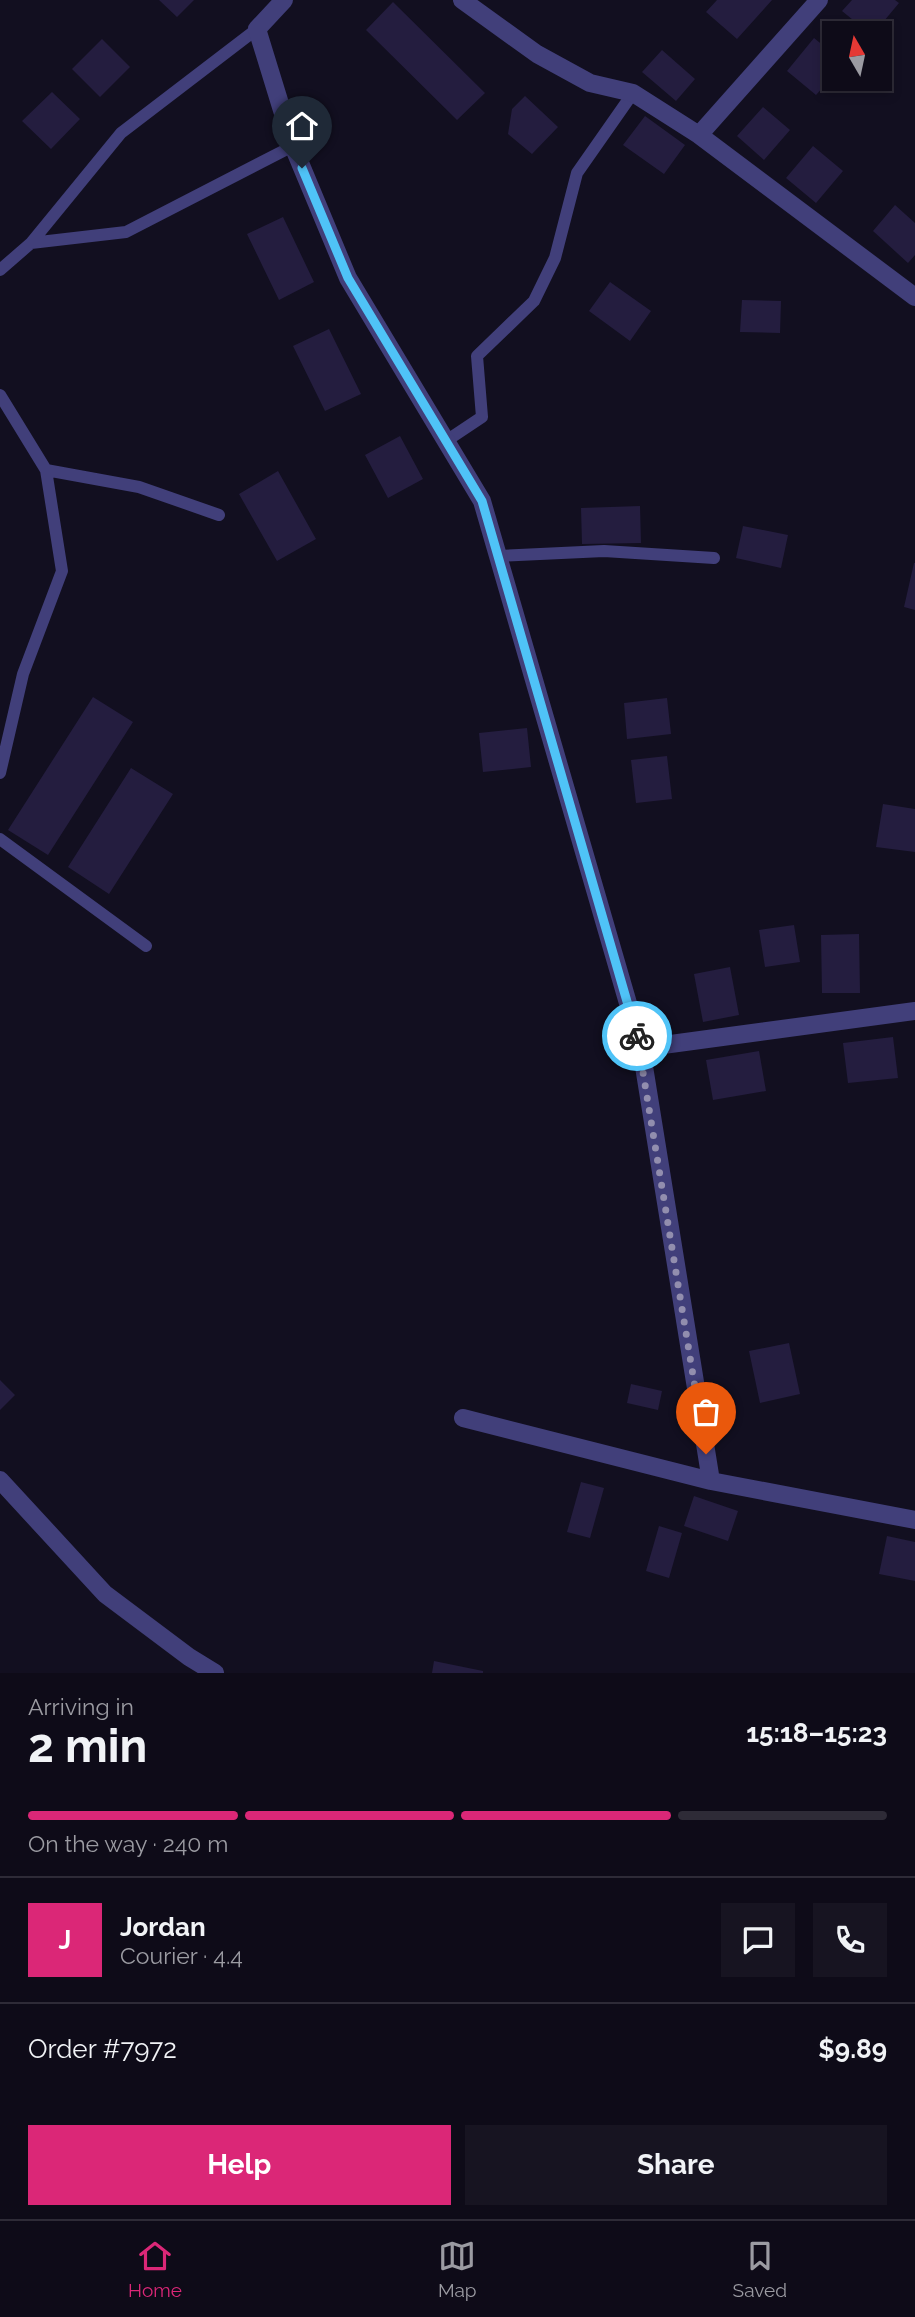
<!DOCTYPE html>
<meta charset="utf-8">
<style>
:root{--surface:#0e0b18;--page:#171421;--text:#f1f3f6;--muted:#9b9ba2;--line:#2e2b37;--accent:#db2777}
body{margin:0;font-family:Raleway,sans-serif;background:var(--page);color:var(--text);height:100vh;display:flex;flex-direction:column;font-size:26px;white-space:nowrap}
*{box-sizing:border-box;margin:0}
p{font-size:23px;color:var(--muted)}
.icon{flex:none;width:38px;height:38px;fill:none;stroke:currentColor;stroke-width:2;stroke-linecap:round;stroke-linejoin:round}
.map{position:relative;height:1673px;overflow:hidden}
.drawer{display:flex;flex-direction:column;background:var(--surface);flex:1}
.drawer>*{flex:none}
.needle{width:46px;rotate:351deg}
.tools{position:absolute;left:822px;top:21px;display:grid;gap:14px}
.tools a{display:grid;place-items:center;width:70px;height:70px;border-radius:0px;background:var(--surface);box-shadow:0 4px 10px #0003,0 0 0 2px var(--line);font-size:35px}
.pin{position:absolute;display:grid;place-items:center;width:60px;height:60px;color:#fff;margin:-72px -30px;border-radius:50% 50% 50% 0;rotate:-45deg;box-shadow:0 0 7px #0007}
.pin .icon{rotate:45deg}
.courier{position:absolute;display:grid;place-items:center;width:70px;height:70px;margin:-35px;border:5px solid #4fc3f7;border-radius:50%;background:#fff;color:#222;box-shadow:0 2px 9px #0007}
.summary em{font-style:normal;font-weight:700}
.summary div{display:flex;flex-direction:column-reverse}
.summary{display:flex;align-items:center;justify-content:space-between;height:119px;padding:0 28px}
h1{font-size:46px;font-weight:700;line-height:52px}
.bar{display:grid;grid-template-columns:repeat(4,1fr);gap:10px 7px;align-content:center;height:84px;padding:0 28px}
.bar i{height:9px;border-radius:5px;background:var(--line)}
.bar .on{background:var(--accent)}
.bar p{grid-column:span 4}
.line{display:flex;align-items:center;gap:18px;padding:0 28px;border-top:2px solid var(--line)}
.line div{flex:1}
.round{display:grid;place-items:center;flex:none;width:74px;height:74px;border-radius:0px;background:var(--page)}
.primary-button{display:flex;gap:14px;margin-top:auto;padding:14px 28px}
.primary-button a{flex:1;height:80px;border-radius:0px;background:var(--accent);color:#fff;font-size:28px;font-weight:700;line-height:80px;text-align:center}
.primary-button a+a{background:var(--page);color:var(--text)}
.tab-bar{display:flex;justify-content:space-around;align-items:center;height:98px;border-top:2px solid var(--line);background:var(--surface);font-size:19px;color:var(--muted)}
.tab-bar a{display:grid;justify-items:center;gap:4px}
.tab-bar .on{color:var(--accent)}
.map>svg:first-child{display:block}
.building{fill:#241d3f}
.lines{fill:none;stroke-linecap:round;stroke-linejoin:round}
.lane{stroke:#413f7a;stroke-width:12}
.street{stroke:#413f7a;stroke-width:18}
.done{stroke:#928eae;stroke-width:7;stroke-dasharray:0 12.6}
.route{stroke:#4fc3f7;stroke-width:9}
</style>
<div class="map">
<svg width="915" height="1673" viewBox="0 0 915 1673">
<rect width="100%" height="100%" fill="#120f20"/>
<path class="building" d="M159,0H194L177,17Z
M717,0H772L737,39L706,12Z
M852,0H895L899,3L874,33H869L842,11Z
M393,2L485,93L457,120L366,30Z
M814,38L835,55V74L816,95L787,71Z
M102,39L130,67L100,97L72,69Z
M662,50L695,79L676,101L642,72Z
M52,92L80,119L51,149L22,121Z
M525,96L558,127L532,154L508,134L512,109Z
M763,107L790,130L764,160L737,136Z
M645,116L685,145L664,174L623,145Z
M813,146L843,171L816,203L786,178Z
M895,205L915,223V255L908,263L873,231Z
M283,217L314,282L279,300L247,234Z
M610,282L651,311L630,341L589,311Z
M742,300L781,301L780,333L740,332Z
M329,329L361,394L325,411L293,346Z
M400,436L423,479L388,498L365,455Z
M278,471L316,539L277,561L239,494Z
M640,506L641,543L582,544L581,508Z
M743,526L788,535L781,568L736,558Z
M914,563H915V610L904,607Z
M93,697L133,722L48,855L8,830Z
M667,698L671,734L627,739L624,703Z
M527,728L531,767L483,772L479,733Z
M667,756L672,799L636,803L631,760Z
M131,768L173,794L109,894L68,867Z
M883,804L915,809V852L876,847Z
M794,925L800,962L765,967L759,930Z
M859,934L860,993H822L821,935Z
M730,967L739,1015L703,1022L694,974Z
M893,1037L898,1078L848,1083L843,1043Z
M759,1051L766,1091L713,1100L706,1060Z
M789,1343L800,1394L760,1403L749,1351Z
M0,1380L15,1395L0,1410Z
M631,1384L662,1391L658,1410L627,1403Z
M581,1482L604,1488L590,1538L567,1532Z
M694,1496L738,1511L728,1541L684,1526Z
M659,1526L682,1533L669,1578L646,1571Z
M887,1536L915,1542V1581L879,1574Z
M434,1661L483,1671V1673H432Z"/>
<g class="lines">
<path class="lane" d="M31,243L121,133L257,29
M0,270L31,243L126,232L293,146
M0,395L46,470L62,571L23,674L0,773
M446,441L482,417L477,356L534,301L555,258L577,173L633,93
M46,470L139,487L219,515
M498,556L604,551L714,558
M0,839L146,946"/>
<path class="street" d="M284,0L257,29L293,146L348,278L482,501L641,1048L711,1481
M462,0L537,54L590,83L633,93L699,135L915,297
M699,135L819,0
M641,1048L915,1011
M463,1418L711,1481L915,1520
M0,1480L105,1594L189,1657L215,1673"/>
</g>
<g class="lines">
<path class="done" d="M637,1036L706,1454"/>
<path class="route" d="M302,168L348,278L482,501L637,1036"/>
</g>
</svg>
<div class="tools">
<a><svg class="needle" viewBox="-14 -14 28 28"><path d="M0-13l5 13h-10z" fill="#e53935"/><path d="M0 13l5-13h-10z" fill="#9b9ba2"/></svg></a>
</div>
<div class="pin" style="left:706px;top:1454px;background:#ea580c"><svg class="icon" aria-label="bag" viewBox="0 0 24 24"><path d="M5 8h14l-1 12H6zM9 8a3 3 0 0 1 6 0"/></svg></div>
<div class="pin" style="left:302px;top:168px;background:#1f2937"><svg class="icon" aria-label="home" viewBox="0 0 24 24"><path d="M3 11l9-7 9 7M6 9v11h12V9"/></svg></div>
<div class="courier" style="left:637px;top:1036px"><svg class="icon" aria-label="bike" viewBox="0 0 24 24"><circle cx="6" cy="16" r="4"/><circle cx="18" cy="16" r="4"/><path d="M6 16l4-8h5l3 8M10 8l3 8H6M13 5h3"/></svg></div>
</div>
<section class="drawer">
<div class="summary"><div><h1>2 min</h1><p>Arriving in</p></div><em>15:18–15:23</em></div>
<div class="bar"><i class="on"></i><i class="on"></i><i class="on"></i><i></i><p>On the way · 240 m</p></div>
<div class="line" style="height:126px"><b class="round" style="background:var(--accent);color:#fff">J</b><div><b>Jordan</b><p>Courier · 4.4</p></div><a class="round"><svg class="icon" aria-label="chat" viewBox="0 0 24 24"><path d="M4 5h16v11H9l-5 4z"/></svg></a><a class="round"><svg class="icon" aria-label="phone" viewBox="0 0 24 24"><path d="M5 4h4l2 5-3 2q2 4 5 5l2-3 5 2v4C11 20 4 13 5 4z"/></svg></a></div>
<div class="line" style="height:91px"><div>Order #7972</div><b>$9.89</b></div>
<div class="primary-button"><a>Help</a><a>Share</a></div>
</section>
<nav class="tab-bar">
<a class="on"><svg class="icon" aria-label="home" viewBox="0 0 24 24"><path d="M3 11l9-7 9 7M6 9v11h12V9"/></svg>Home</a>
<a><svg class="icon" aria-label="map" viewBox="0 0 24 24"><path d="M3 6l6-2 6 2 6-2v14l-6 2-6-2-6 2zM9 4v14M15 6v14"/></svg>Map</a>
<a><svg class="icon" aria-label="saved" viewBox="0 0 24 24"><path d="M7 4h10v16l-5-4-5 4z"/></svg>Saved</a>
</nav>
